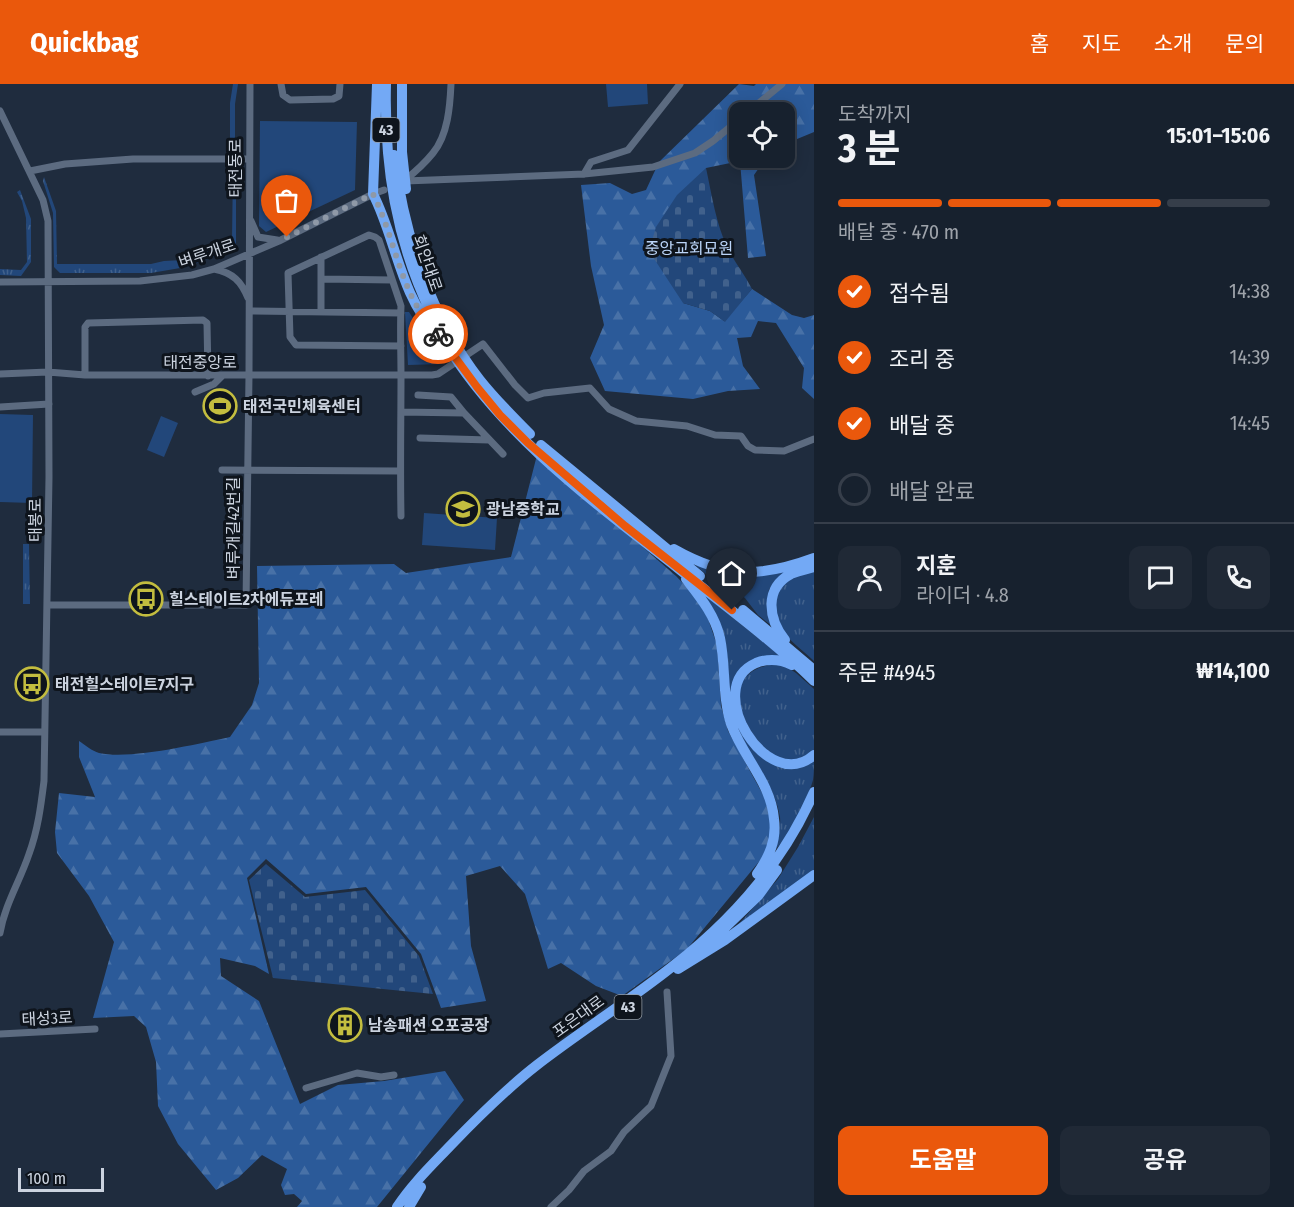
<!DOCTYPE html>
<html lang="ko">
<meta charset="utf-8">
<style>
:root{--surface:#17212e;--page:#202936;--text:#f1f3f6;--muted:#9ea3aa;--line:#363e4a;--accent:#ea580c}
body{margin:0;font-family:"Fira Sans Condensed","Noto Sans KR",sans-serif;background:var(--page);color:var(--text);height:100vh;display:flex;flex-direction:column;font-size:22px;white-space:nowrap}
*{box-sizing:border-box;margin:0}
p{font-size:20px;color:var(--muted)}
.icon{flex:none;width:33px;height:33px;fill:none;stroke:currentColor;stroke-width:2;stroke-linecap:round;stroke-linejoin:round}
.map{position:relative;flex:1;overflow:hidden}
.details{display:flex;flex-direction:column;background:var(--surface);width:480px}
.details>*{flex:none}
.controls{position:absolute;left:729px;top:18px;display:grid;gap:12px}
.controls a{display:grid;place-items:center;width:66px;height:66px;border-radius:12px;background:var(--surface);box-shadow:0 3px 15px #0003,0 0 0 2px var(--line);font-size:30px}
.scale{position:absolute;left:18px;bottom:15px;width:86px;box-sizing:border-box;padding-left:6px;border:3px solid #cbd3df;border-top:0;font-size:16px;line-height:21px;white-space:nowrap;color:#cbd3df;-webkit-text-stroke:4px #0e141c;paint-order:stroke}
.pin{position:absolute;display:grid;place-items:center;width:51px;height:51px;color:#fff;margin:-62px -26px;border-radius:50% 50% 50% 0;rotate:-45deg;box-shadow:0 0 6px #0007}
.pin .icon{rotate:45deg}
.courier{position:absolute;display:grid;place-items:center;width:60px;height:60px;margin:-30px;border:4px solid #ea580c;border-radius:50%;background:#fff;color:#222;box-shadow:0 2px 8px #0007}
.head em{font-style:normal;font-weight:700}
.head div{display:flex;flex-direction:column-reverse}
.head{display:flex;align-items:center;justify-content:space-between;height:102px;padding:0 24px}
h1{font-size:39px;font-weight:700;line-height:45px}
.bar{display:grid;grid-template-columns:repeat(4,1fr);gap:9px 6px;align-content:center;height:72px;padding:0 24px}
.bar i{height:8px;border-radius:4px;background:var(--line)}
.bar .on{background:var(--accent)}
.bar p{grid-column:span 4}
.line{display:flex;align-items:center;gap:15px;padding:0 24px;border-top:2px solid var(--line)}
.line div{flex:1}
.round{display:grid;place-items:center;flex:none;width:63px;height:63px;border-radius:12px;background:var(--page)}
ol{padding:0 24px;list-style:none}
li{display:flex;align-items:center;gap:18px;height:66px}
li p{margin-inline-start:auto}
li .icon{padding:6px;border-radius:50%;background:var(--accent);color:#fff;stroke-width:4}
li:last-child{color:var(--muted)}
li i{width:33px;height:33px;border:3px solid var(--line);border-radius:50%}
.cta{display:flex;gap:12px;margin-top:auto;padding:12px 24px}
.cta a{flex:1;height:69px;border-radius:12px;background:var(--accent);color:#fff;font-size:24px;font-weight:700;line-height:69px;text-align:center}
.cta a+a{background:var(--page);color:var(--text)}
header{display:flex;align-items:center;gap:36px;box-sizing:border-box;height:84px;padding:0 30px;background:var(--accent);color:#fff}
header strong{font-size:28px}
nav{display:flex;gap:33px;margin-inline-start:auto;font-size:21px}
main{display:flex;flex:1;min-height:0}
.map>svg:first-child{display:block}
.grass{fill:url(#grass-tufts)}
.forest{fill:url(#forest-firs)}
.cemetery{fill:url(#cemetery-stones)}
.park{fill:#22477a}
.lines{fill:none;stroke-linecap:round;stroke-linejoin:round}
.minor{stroke:#5c6b80;stroke-width:7}
.highway{stroke:#73a9f5;stroke-width:10}
.done{stroke:#8f99a7;stroke-width:6;stroke-dasharray:0 10.8}
.route{stroke:#ea580c;stroke-width:8}
.labels{text-anchor:middle;stroke-width:6;stroke-linejoin:round;paint-order:stroke}
.shield{fill:#0e141c;stroke:#929aa4;stroke-width:1.5}
.shield-label{font-size:15px;font-weight:bold;fill:#cbd3df}
.street-label{font-size:16px;fill:#cbd3df;stroke:#0e141c}
.park-label{font-size:16px;fill:#bbd5f9;stroke:#0e141c}
.poi-label{font-size:16px;font-weight:bold;fill:#cbd3df;stroke:#0e141c;text-anchor:start}
</style>
<header>
<strong>Quickbag</strong>
<nav><a>홈</a><a>지도</a><a>소개</a><a>문의</a></nav>
</header>
<main>
<div class="map">
<svg width="814" height="1123" viewBox="0 0 814 1123">
<defs>
<pattern id="grass-tufts" width="24" height="20" patternUnits="userSpaceOnUse" patternTransform="scale(1.5)"><rect width="24" height="20" fill="#22477a"/><path d="M3 7l-1-3M5 7V3M7 7l1-3M15 17l-1-3M17 17v-4M19 17l1-3" fill="none" stroke="#41618c"/></pattern>
<pattern id="forest-firs" width="22" height="20" patternUnits="userSpaceOnUse" patternTransform="scale(1.5)"><rect width="22" height="20" fill="#2b5a99"/><path d="M5 1l3.5 6h-7zM16 11l3.5 6h-7z" fill="#4871a7"/></pattern>
<pattern id="cemetery-stones" width="16" height="16" patternUnits="userSpaceOnUse" patternTransform="scale(1.5)"><rect width="16" height="16" fill="#22477a"/><path d="M2 7V4a2 2 0 0 1 4 0v3zM10 15v-3a2 2 0 0 1 4 0v3z" fill="#41618c"/></pattern>
</defs>
<rect width="100%" height="100%" fill="#1f2c3e"/>
<path class="grass" d="M233,0H238L235,20V63L230,69V19Z
M233,83L236,87V161L232,166L186,183L151,189H60L54,183L53,129L43,97L44,93L56,127L57,180H151L164,177L183,176L232,158Z
M20,106L31,135V178L21,192L0,191V185L21,186L27,178L26,134L22,117L17,108Z
M23,460H29L30,520H23Z
M814,478L782,493L769,505L767,526L772,542L758,531L745,514L730,502L711,494L695,481L724,489Z
M814,485V577C803,566 788,556 780,544C776,538 775,532 775,525C776,497 791,494 814,485Z
M703,510L783,574H760L732,610C744,639 754,685 792,684C801,683 807,682 814,677C814,683 814,690 813,696C807,717 791,749 776,765C778,755 781,743 780,733C774,696 744,668 734,633C730,621 730,608 729,596C727,561 724,538 703,510Z
M781,579L796,589L814,605V667C805,671 794,679 783,676C761,670 733,626 740,604C745,585 765,581 781,579Z
M814,733V786L739,840L778,795L798,763Z"/>
<path class="forest" d="M739,0L754,2L756,0H814V48L785,60L784,28H740V74H766L754,91L766,172L748,174L740,77L706,84L683,219L710,227L724,237L752,205L792,231L804,234L814,231V315L802,304L804,284L776,239L758,237L751,253L737,254L743,282L760,305L728,307L693,315L605,307L590,274L604,241L591,182L581,101L610,99L632,110L646,106L659,78Z
M537,371L676,492L698,515L708,535L717,561L721,622L728,647L767,718L771,737V756L762,774L687,865L622,912L596,902L561,879L548,885L525,810L500,782L466,792L471,862L486,917L441,924L421,870L366,803L306,810L266,775L247,794L269,890L255,882L220,874L221,892L259,917L300,1020L338,1001L384,997L445,987L464,1016L377,1123H297L302,1117L294,1110L285,1111L281,1101L287,1085L262,1071L238,1094L216,1106L178,1060L158,1022L156,978L146,943L134,932L93,934L114,858L89,812L57,769L55,748L59,709L95,713L79,673V657C85,661 92,667 99,669C130,676 197,660 230,653L252,621L259,599L257,482L394,480L406,489L511,473Z"/>
<path class="cemetery" d="M706,84C712,112 716,140 728,165C735,179 745,191 752,205L725,238L710,227L683,219L649,167L656,143L677,111Z
M266,780L305,813L365,806L419,872L433,910L273,894L249,796Z"/>
<path class="park" d="M606,0H647L648,20L608,23Z
M260,37L357,38L355,106L266,148L259,142Z
M405,228H409L442,280L408,281Z
M0,330L33,331L32,419L0,418Z
M161,332L178,339L164,373L147,366Z
M424,429L497,434L495,466L422,461Z"/>
<g class="lines">
<path class="minor" d="M281,0L283,11L290,16L333,15L339,12L340,0
M0,27L43,116L48,137L49,393L44,697C41,721 38,746 29,770C20,797 5,820 0,849
M748,28L782,0
M30,87L65,80L133,75H249
M584,90L591,78L628,66L680,0
M405,96C415,88 425,79 433,69C448,51 450,22 451,0
M405,97L584,90L653,83L695,69L713,57L740,35
M251,137L258,153L277,156
M321,173V228
M214,185C233,189 241,197 248,214
M322,195L392,196
M0,198L140,197L192,191L214,185L279,157L373,110L384,106
M250,227L401,229
M401,262L296,261L290,253L288,189L369,151L375,153L379,156L401,222C400,245 401,269 401,292C401,338 400,385 401,432
M0,290L48,288L85,291H432L438,290L483,260L515,301L528,314L544,309L590,304L609,325L636,337L687,342L715,351L741,352L748,362L755,366L784,367L814,355
M85,291V243L88,239L203,236L207,239L208,292
M195,308L214,300L222,292
M418,311L451,313L464,329
M0,323L49,320
M401,328L464,329L503,370
M420,354L489,356
M222,386L400,387
M48,521H246L249,291L250,0
M0,648H44
M0,950L95,945
M306,1004L357,989L381,993L394,991
M551,1123L569,1106L584,1087L611,1067L624,1048L651,1022L671,972L667,908"/>
<path class="highway" d="M377,0L373,110C395,152 401,213 435,247
M386,0C384,81 396,156 431,229C435,238 439,249 445,258C500,349 591,416 674,481C721,519 771,555 814,597
M402,0V68L406,105
M394,71C404,150 430,232 480,296C495,315 513,333 530,350
M541,361L700,492
M674,465C725,494 760,494 814,474
M686,495C700,513 715,531 720,554C726,582 722,612 731,640C743,673 771,699 774,735C777,756 769,773 757,790
M743,526L814,586
M785,556C768,535 764,504 791,490C798,487 807,485 814,483
M792,581C780,575 769,574 756,579C701,603 767,712 814,671
M704,864L758,812L777,786
M678,885L725,856L814,791
M397,1123C412,1100 432,1081 451,1061C478,1033 506,1005 537,981C581,947 629,917 673,882C732,836 784,777 814,708
M409,1123L421,1103"/>
</g>
<g class="lines">
<path class="done" d="M287,153L373,110C396,155 400,213 438,250"/>
<path class="route" d="M438,250L477,303L500,331L528,359L625,442L732,526"/>
</g>
<defs>
<g id="stadium-ring" transform="scale(1.725)"><circle r="9.5" fill="#0e141c" stroke="#c3bd3f" stroke-width="1.5"/><path d="M0-5a6.5 5 0 1 0 0 10a6.5 5 0 1 0 0-10ZM-3.5-1.8h7v3.6h-7Z" fill="#c3bd3f"/></g>
<g id="school-ring" transform="scale(1.725)"><circle r="9.5" fill="#0e141c" stroke="#c3bd3f" stroke-width="1.5"/><path d="M0-5L7-2L0 1L-7-2ZM-4 1L0 2.5L4 1V4Q0 6-4 4Z" fill="#c3bd3f"/></g>
<g id="bus-ring" transform="scale(1.725)"><circle r="9.5" fill="#0e141c" stroke="#c3bd3f" stroke-width="1.5"/><path d="M-5-6H5V4H4V6H2V4H-2V6H-4V4H-5ZM-3.5-4V0h7V-4ZM-3.5 1.2v1.5H-2V1.2ZM2 1.2v1.5H3.5V1.2Z" fill="#c3bd3f"/></g>
<g id="building-ring" transform="scale(1.725)"><circle r="9.5" fill="#0e141c" stroke="#c3bd3f" stroke-width="1.5"/><path d="M-4-6H4V6H1V3H-1V6H-4ZM-2.5-4.3h1.7v1.8h-1.7ZM.8-4.3h1.7v1.8H.8ZM-2.5-1h1.7V.8h-1.7ZM.8-1h1.7V.8H.8Z" fill="#c3bd3f"/></g>
</defs>
<g fill-rule="evenodd">
<use href="#stadium-ring" x="220" y="322"/>
<use href="#school-ring" x="463" y="425"/>
<use href="#bus-ring" x="146" y="515"/>
<use href="#bus-ring" x="32" y="600"/>
<use href="#building-ring" x="345" y="941"/>
</g>
<g class="labels">
<g class="shield">
<rect x="372.5" y="34" width="27" height="24" rx="4.5"/>
<rect x="614.5" y="911" width="27" height="24" rx="4.5"/>
</g>
<g class="shield-label">
<text x="386" y="51">43</text>
<text x="628" y="928">43</text>
</g>
<g class="street-label">
<text transform="translate(235 84) rotate(-90)" y="6">태전동로</text>
<text transform="translate(207 169) rotate(-19)" y="6">벼루개로</text>
<text transform="translate(428 179) rotate(71)" y="6">회안대로</text>
<text x="200" y="284">태전중앙로</text>
<text transform="translate(35 436) rotate(-90)" y="6">태봉로</text>
<text transform="translate(233 444) rotate(-90)" y="6">벼루개길42번길</text>
<text transform="translate(578 932) rotate(-36)" y="6">포은대로</text>
<text transform="translate(47 934) rotate(-3)" y="6">태성3로</text>
</g>
<g class="park-label">
<text x="689" y="170">중앙교회묘원</text>
</g>
<g class="poi-label">
<text x="243" y="328">태전국민체육센터</text>
<text x="486" y="431">광남중학교</text>
<text x="169" y="521">힐스테이트2차에듀포레</text>
<text x="55" y="606">태전힐스테이트7지구</text>
<text x="368" y="947">남송패션 오포공장</text>
</g>
</g>
</svg>
<div class="controls">
<a><svg class="icon" aria-label="locate" viewBox="0 0 24 24"><circle cx="12" cy="12" r="6"/><path d="M12 2v4M12 18v4M2 12h4M18 12h4"/></svg></a>
</div>
<div class="scale">100 m</div>
<div class="pin" style="left:287px;top:153px;background:#ea580c"><svg class="icon" aria-label="bag" viewBox="0 0 24 24"><path d="M5 8h14l-1 12H6zM9 8a3 3 0 0 1 6 0"/></svg></div>
<div class="pin" style="left:732px;top:526px;background:#1f2937"><svg class="icon" aria-label="home" viewBox="0 0 24 24"><path d="M3 11l9-7 9 7M6 9v11h12V9"/></svg></div>
<div class="courier" style="left:438px;top:250px"><svg class="icon" aria-label="bike" viewBox="0 0 24 24"><circle cx="6" cy="16" r="4"/><circle cx="18" cy="16" r="4"/><path d="M6 16l4-8h5l3 8M10 8l3 8H6M13 5h3"/></svg></div>
</div>
<section class="details">
<div class="head"><div><h1>3 분</h1><p>도착까지</p></div><em>15:01–15:06</em></div>
<div class="bar"><i class="on"></i><i class="on"></i><i class="on"></i><i></i><p>배달 중 · 470 m</p></div>
<ol>
<li><svg class="icon" aria-label="check" viewBox="0 0 24 24"><path d="M5 12l5 5 9-10"/></svg>접수됨<p>14:38</p></li>
<li><svg class="icon" aria-label="check" viewBox="0 0 24 24"><path d="M5 12l5 5 9-10"/></svg>조리 중<p>14:39</p></li>
<li><svg class="icon" aria-label="check" viewBox="0 0 24 24"><path d="M5 12l5 5 9-10"/></svg>배달 중<p>14:45</p></li>
<li><i></i>배달 완료</li>
</ol>
<div class="line" style="height:108px"><a class="round"><svg class="icon" aria-label="person" viewBox="0 0 24 24"><circle cx="12" cy="8" r="4"/><path d="M4 21q1-7 8-7t8 7"/></svg></a><div><b>지훈</b><p>라이더 · 4.8</p></div><a class="round"><svg class="icon" aria-label="chat" viewBox="0 0 24 24"><path d="M4 5h16v11H9l-5 4z"/></svg></a><a class="round"><svg class="icon" aria-label="phone" viewBox="0 0 24 24"><path d="M5 4h4l2 5-3 2q2 4 5 5l2-3 5 2v4C11 20 4 13 5 4z"/></svg></a></div>
<div class="line" style="height:78px"><div>주문 #4945</div><b>₩14,100</b></div>
<div class="cta"><a>도움말</a><a>공유</a></div>
</section>
</main>
